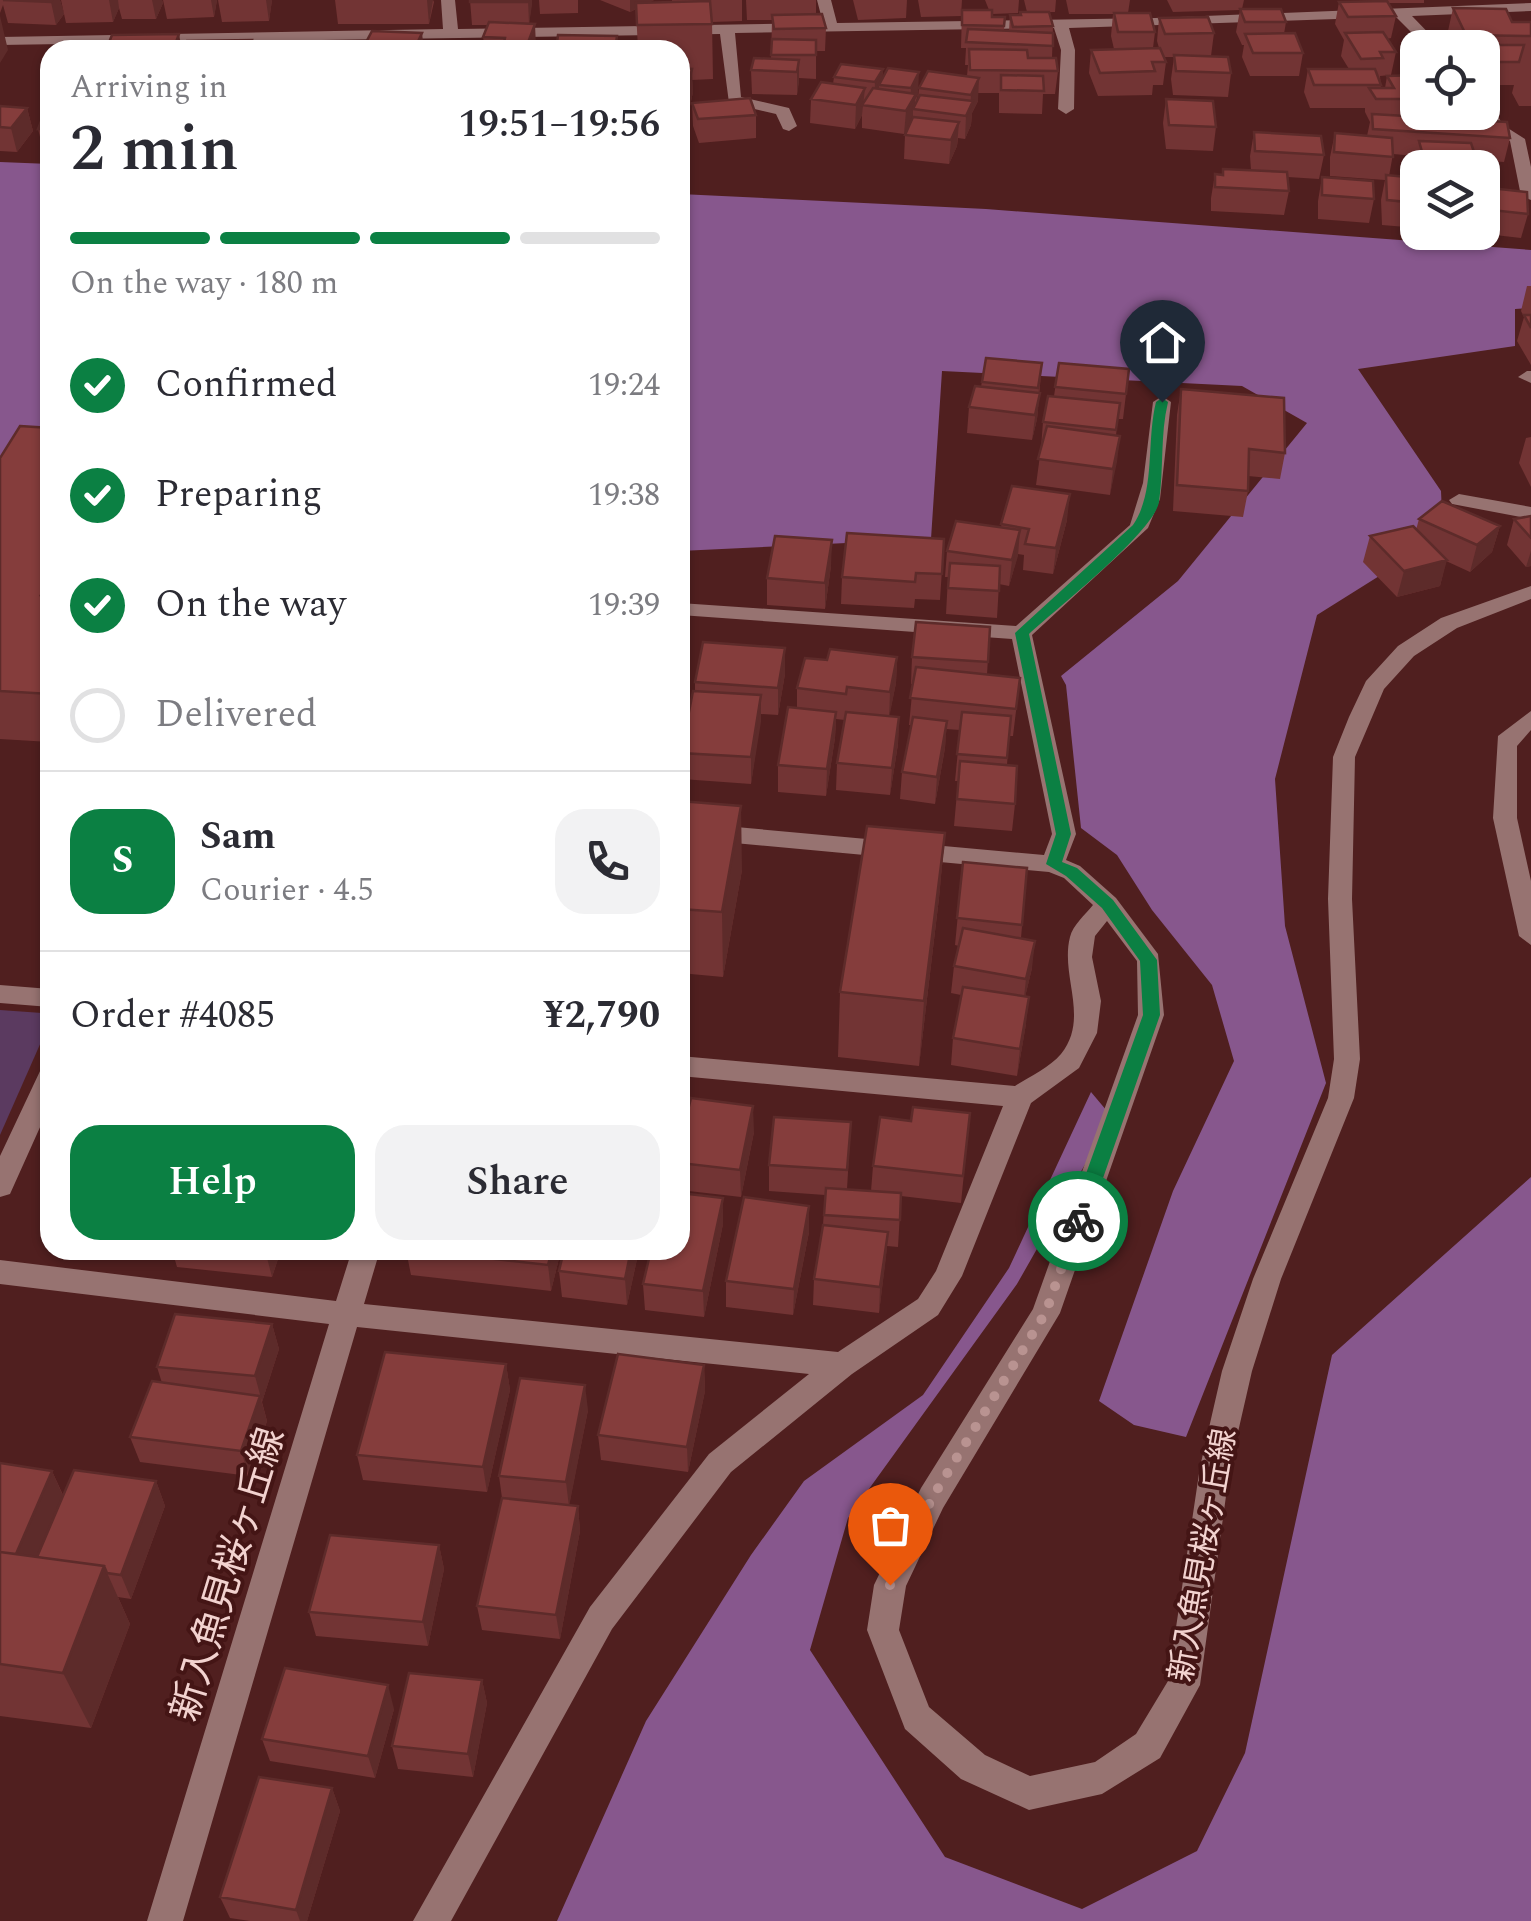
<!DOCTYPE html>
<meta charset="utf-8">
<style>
:root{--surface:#fff;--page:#f2f2f3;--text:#2b2b33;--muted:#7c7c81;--line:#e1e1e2;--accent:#0b8043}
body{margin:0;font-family:Spectral,"Noto Sans JP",serif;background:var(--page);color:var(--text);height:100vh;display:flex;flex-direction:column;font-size:38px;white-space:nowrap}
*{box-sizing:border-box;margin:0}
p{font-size:32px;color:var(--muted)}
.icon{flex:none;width:55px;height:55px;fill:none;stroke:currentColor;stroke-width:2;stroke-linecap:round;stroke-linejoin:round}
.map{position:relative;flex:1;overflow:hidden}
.panel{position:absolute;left:40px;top:40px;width:650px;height:1220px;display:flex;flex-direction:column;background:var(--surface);border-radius:30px;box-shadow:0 2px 8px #0004}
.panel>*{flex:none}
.controls{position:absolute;left:1400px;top:30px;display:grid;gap:20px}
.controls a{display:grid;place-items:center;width:100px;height:100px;border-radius:20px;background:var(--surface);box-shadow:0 2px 8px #0004;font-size:50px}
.pin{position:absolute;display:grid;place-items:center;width:85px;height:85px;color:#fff;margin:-102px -42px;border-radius:50% 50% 50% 0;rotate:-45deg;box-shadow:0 0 10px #0007}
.pin .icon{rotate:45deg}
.courier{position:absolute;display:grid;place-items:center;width:100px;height:100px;margin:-50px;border:8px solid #0b8043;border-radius:50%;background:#fff;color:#222;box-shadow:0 2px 12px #0007}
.overview em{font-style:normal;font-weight:600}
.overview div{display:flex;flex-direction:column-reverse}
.overview{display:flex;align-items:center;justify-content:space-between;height:170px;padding:0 30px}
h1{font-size:65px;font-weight:600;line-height:75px}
.bar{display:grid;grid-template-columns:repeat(4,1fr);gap:15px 10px;align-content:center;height:120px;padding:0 30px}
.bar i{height:12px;border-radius:8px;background:var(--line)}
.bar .current{background:var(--accent)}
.bar p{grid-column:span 4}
.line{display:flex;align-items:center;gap:25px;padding:0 30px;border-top:2px solid var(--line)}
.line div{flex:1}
.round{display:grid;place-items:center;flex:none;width:105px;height:105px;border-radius:30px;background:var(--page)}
ol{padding:0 30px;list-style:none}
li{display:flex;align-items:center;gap:30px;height:110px}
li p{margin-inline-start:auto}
li .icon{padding:10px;border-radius:50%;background:var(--accent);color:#fff;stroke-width:4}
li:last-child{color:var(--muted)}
li i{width:55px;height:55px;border:5px solid var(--line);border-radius:50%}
.cta{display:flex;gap:20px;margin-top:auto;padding:20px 30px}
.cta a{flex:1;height:115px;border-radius:30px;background:var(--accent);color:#fff;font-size:40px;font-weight:600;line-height:115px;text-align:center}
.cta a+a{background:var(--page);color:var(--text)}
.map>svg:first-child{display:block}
.green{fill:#5b3a60}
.forest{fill:#87578d}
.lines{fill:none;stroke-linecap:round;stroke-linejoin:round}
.minor{fill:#977371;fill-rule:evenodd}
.wall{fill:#723434;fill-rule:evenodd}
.shaded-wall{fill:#5d2b2a}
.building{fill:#853d3c;stroke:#5d2b2a;stroke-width:2.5}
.route{fill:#0b8043}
.done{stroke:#b99391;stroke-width:10;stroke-dasharray:0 18}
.labels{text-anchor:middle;stroke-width:8;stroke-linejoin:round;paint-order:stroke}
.street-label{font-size:32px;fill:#f2d2cf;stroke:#441515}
.near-street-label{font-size:38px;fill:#f2d2cf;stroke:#441515}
</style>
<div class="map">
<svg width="1531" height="1921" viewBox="0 0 1531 1921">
<rect width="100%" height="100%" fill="#501f1f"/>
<path class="green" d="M0,1010L42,1013L45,1033L0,1135Z"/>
<path class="forest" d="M0,162L50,164V469L0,459Z
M680,194L986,209L1531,250V308L1515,309V346L1358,369L1441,491L1443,536L1317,615L1275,779L1285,926L1326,1083L1186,1437L1134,1425L1099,1401L1173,1191L1234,1061L1212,985L1152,910L1117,855L1081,828L1066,685L1061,676L1178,581L1307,423L1242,386L942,371L931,539L680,551Z
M1091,1092L1112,1117L1017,1284L848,1518L810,1650L945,1857L1082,1909L1197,1851L1245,1753L1332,1355L1531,1177V1921H557L646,1721L751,1555L804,1481L923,1395L1009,1268Z"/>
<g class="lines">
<path class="minor" d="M441,0H455L458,29L823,23L817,0H831L837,23L1155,18L1531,3V11L1412,16L1443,48H1427L1396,17L1069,28L1075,50L1074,109L1066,114L1058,109L1061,50L1054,28L735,33L741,97L789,108L797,126L789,131L783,129L776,114L729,103L720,34L0,45V37L443,29Z
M1482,96L1487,98L1503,125L1525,139L1531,167V200L1521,196L1510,141C1487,129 1482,120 1482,96Z
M1527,371H1531V383L1518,377Z
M1162,396L1171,402L1160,499L1148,528L1032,635L1076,834L1066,860L1080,866L1116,898L1158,954L1164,1015L1060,1313L943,1508L906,1586L899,1630L929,1707L985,1755L1030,1776L1095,1762L1136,1734L1168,1681L1200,1467L1222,1371L1253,1279L1328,1098L1334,1059L1328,899L1333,757L1349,717L1366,681L1398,646L1441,618L1531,586V599L1457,628L1414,656L1384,689L1355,757L1352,899L1360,1059L1354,1098L1281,1279L1252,1371L1230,1467L1200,1685L1160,1758L1102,1794L1029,1810L961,1779L905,1729L867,1630L874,1585L921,1488L1033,1309L1138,1015L1137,961L1107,921L1095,936L1092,957L1101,1001L1097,1033L1079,1068L1031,1103L962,1276L938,1315L852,1374L731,1472L612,1629L451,1921H413L590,1607L709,1454L809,1374L357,1327L183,1921H147L329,1324L0,1284V1260L336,1301L352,1250H380L364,1304L838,1352L918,1299L936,1271L1003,1106L680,1076V1056L1015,1086C1029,1077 1050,1067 1061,1054C1090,1018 1060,976 1070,937C1073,925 1085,915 1093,905L1064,878L1049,872L680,838V822L1044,855L1052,834L1012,639L680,615V603L1016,626L1130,525L1143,483L1153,402Z
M1459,494L1531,507V519L1452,504L1449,500Z
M1531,711V730L1517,746V818L1531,881V945L1519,936L1493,818L1498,736Z
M0,985L50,989V1007L0,1003Z
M50,1066V1105L10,1194L0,1197V1156L41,1069Z"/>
</g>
<path class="wall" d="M0,0H60L64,14L56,25L8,23L3,5L0,13Z
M61,0H162L163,3L156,19H122L119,8L113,22L66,23Z
M163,0H217L214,17L167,19Z
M218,0H272L269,21L222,22Z
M335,0H433L434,2L429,24H338Z
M470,0H532L529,24L536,47L535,50H485L483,37L488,25H472Z
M539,0H578V13L540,14Z
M600,0H654L648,3L672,2V0H742V21L712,22L713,79L692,80L693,92L690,106L685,105V118L680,139V50H638L636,9L630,12Z
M746,0H816V14L826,28L825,51H816V79L799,78L797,95L752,94L751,70L771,59L772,20H747Z
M853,0H907L906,18L858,20Z
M918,0H962L961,16L921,17Z
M985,0H1019L1018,13L992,14V17H1005L1004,30L1009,31L1010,15H1019L1020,12H1027L1024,0H1056L1055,12H1049L1053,26L1052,58L1058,71L1055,94H1043L1042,114L999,113V93H978V101L972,113L971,125L965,139L958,138L957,146L949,164L904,159L905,135L908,128L904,134L862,128V115L855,129L810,123L811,99L833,84L834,77L883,69L882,79L888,68L918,95L915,105L918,98L919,88L967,76L968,65H965L966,48H961L962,10H989Z
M1066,0H1130L1128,13L1155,32L1153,48H1159L1157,41L1159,18L1214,33L1211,56L1231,73L1228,97L1173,95L1171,79L1174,57H1163L1166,62L1163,85H1153L1152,95L1098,96L1089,73L1091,50L1114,49L1111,36L1113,14H1069Z
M1167,0H1244L1242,9L1286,22L1284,34L1303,53L1299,76H1250L1242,57L1244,45H1242L1236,32L1240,10L1173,12Z
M1378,0H1424V3H1388L1396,16L1391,38L1387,39L1396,52L1391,75L1380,76L1381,88H1385L1387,76L1418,75V112H1482V89L1487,97L1482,121L1510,138L1504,162L1476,160L1475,168H1418V228L1382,225L1381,200L1385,180L1330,176V157L1335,133L1367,136L1370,122L1365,112V108H1310L1304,92L1308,69H1349L1341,56L1344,40L1335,24L1339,2ZM1393,154L1416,156L1414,165L1417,178L1389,176Z
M1453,8L1512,22H1531V106H1519L1512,93L1514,85H1492L1483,68L1485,58H1482V48H1456L1448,31Z
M1166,99L1216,127L1213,151L1166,149L1163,123Z
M692,103L756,115V138L699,143L693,126Z
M0,106L27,108L33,131L17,152L0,151Z
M50,108V152L44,153L38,129Z
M1254,132L1324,155L1319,179L1288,177L1289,191L1284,215L1211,211V198L1215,174L1222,175L1223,169L1251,170L1250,156Z
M1322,177L1374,199L1369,223L1318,219V201Z
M1482,187L1528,214L1521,238L1469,232H1482Z
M1527,286H1531V365L1517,341L1524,317L1521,311Z
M986,358L1042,363L1037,419L1032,440L967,433L969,407L981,387Z
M1059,363L1129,369L1123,419H1118L1116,435L1120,436L1110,495L1036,485L1041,448L1043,422L1054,396Z
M1181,389L1285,453L1280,479L1248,476V491L1243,517L1173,511L1177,415Z
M50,428V742L0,739V458Z
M1531,437V487L1519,463L1526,438Z
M1012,486L1067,520L1053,574L1023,570L1024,555L1018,554L1009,586L999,584L997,618L946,614L948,577H945L947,551L1001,527Z
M1531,516V566L1526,567L1507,545L1514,519Z
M1419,519L1500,526L1492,552L1470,572L1446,561L1440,586L1397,597L1363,562L1370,536L1416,530Z
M944,539L940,600L915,599L914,608L841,604L842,577Z
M831,566L825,609L767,605V578Z
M990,627L987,674L1020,678L1013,736H1009L1007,765L1015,804L1012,831L954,826L958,781H955L960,730L946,729L945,748L935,804L900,799L902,772L911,725H909L913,684H911L912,657Z
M785,648V674L778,715L761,714L751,784L682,779L681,753L695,691V682Z
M897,657L896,683L889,716L899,717L898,744L890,795L836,790L837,763L845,720L836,719L835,738L826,796L778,792V765L797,708V688L827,660Z
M680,801L742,870L723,977L680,973Z
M945,833L939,898L919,1066L838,1057L840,992Z
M963,862L1027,868L1021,938L1032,968L1025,997L1026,1024L1017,1076L951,1065L953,1038L961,995L951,993L954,966L959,946L955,945Z
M970,1113L961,1203L901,1196L898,1247L887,1246L879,1313L813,1305L814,1279L823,1225L825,1195L769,1191V1165L851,1122L847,1189L871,1191L873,1166L911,1121Z
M754,1132L741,1197L680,1190V1143Z
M723,1224L704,1317L645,1310L643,1284Z
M809,1232L793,1315L726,1307V1281Z
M80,1250H164L161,1258Z
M172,1250H281L272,1277L177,1267Z
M406,1250H561L551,1291L411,1275Z
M639,1250L627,1305L562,1297L559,1271Z
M272,1324L279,1349L262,1402L267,1421L249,1476L140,1462L130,1437L162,1383L157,1367Z
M506,1364L510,1390L487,1492L363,1480L357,1455Z
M704,1365L705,1391L688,1472L601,1460L598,1435Z
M588,1410L569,1505L578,1506L580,1531L560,1639L482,1630L477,1606L502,1498L499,1476Z
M0,1463L52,1471L63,1495L156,1481L165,1506L131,1599L118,1597L130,1624L91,1728L0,1716Z
M439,1545L444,1569L428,1646L316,1636L309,1612Z
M482,1680L487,1703L473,1777L398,1769L392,1746Z
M394,1709L375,1778L270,1761L262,1739Z
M332,1788L340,1811L307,1921H250L230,1918L220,1897Z"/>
<path class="shaded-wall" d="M52,0H60L64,14L56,25L51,2Z
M109,0H118L119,8L113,22Z
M152,0H162L163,3L156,19Z
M211,0H217L214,17Z
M266,0H272L269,21Z
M427,0H433L429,24Z
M528,0H532V5L529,24Z
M630,0H654L630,12Z
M0,16L8,50L0,63Z
M535,24L536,47L535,50H527Z
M422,33L424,50H414Z
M179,34L182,50H173Z
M799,60V83L797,95V72Z
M692,69L693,92L690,106L689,82Z
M883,69L882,85H879V98L874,106L875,82Z
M919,72L918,95L915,100V109H913V121L904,134L906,111L910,103L911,88Z
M979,78L978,101L972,113L971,125L965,139L966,116L970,108L971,95Z
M865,88L862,115L855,129L856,105Z
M684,94L685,118L680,139V112Z
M27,108L33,131L17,152L11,128Z
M959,122L957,146L949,164L951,140Z
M1042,363L1037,405L1040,393L1037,419L1032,440Z
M1120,436L1117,462L1110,495L1113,469Z
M1070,494L1067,520L1053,574L1056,548Z
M1500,526L1492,552L1470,572L1477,545Z
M1020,530L1018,556L1009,586L1012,560Z
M832,540L831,566L825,609V583Z
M1531,551V566L1526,567Z
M1447,560L1440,586L1397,597L1404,571Z
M50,578V626L41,595Z
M683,634L684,660L680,675V645Z
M785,648V674L778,715V688Z
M897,657L896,683L889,719L890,692Z
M761,695V722L751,784V757Z
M836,712L835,738L826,796L827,769Z
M899,717L898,744L890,795L892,768Z
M947,721L945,748L935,804L937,777Z
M741,806L742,870L723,977L722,912Z
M945,833L939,898L919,1066L924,1001Z
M1035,941L1032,968L1023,1006L1026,979Z
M1029,997L1026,1024L1017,1076L1020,1049Z
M753,1106L754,1132L741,1197L740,1170Z
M723,1198V1224L704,1317L703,1291Z
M809,1206V1232L793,1315L794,1289Z
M888,1232L886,1258L879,1313L880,1287Z
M265,1250H281L272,1277Z
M552,1250H561L551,1291L548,1265Z
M631,1250H639L627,1305L625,1279Z
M272,1324L279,1349L262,1402L255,1376Z
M506,1364L510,1390L487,1492L483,1467Z
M704,1365L705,1391L688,1472L687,1447Z
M585,1385L588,1410L569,1507L566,1482Z
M260,1396L267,1421L249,1476L241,1451Z
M52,1471L63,1496L28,1580L16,1555Z
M156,1481L165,1506L131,1599L121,1575Z
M578,1506L580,1531L560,1639L556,1615Z
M439,1545L444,1569L428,1646L423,1622Z
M104,1566L130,1624L91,1728L63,1673Z
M482,1680L487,1703L473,1777L468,1754Z
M388,1685L394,1709L375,1778L368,1756Z
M332,1788L340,1811L307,1921H300L296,1910Z"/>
<path class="building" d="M3,0H52L51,2Z
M470,0H528L527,2H470Z
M710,1L712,24L637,25L636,3Z
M1387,1L1396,16L1348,17L1339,2Z
M1453,8L1506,9L1512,22H1531V36L1466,35Z
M1240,9H1281L1286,22H1245Z
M962,10H992V17H1005L1004,26L962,25Z
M1020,12H1049L1053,26L1013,27L1010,15H1021Z
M1114,13H1150L1155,32H1118Z
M822,14L826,28L774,29L772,15Z
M1208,17L1214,33L1165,34L1159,18Z
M489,22L535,24L526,48L503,47L505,38L483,37Z
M968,29L1053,33V46L966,42Z
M372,31L422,33L414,50H362Z
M1383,32L1396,52H1380L1383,58L1361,59L1345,33Z
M1295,33L1303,53H1253L1245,34Z
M179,34L173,50H106L112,35Z
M558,35L617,36L615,50H556Z
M772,39L816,40V55H771Z
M252,40L249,50H184L187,41Z
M289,42L349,44L346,50H286Z
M1489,45H1524L1519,62H1498Z
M1160,48L1166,62H1152L1155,71L1100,73L1091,50Z
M969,49L1027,50L1028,58H1056L1058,71L970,70Z
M1174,55L1228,57L1231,73L1176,71Z
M754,58L799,60L797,72L751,70Z
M841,64L883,69L875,82L834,77Z
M680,68L692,69L689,82H680Z
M888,68L919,72L911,88L879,85Z
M1308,69H1375L1381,85H1314Z
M928,71L979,78L971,95L919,88Z
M1001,75L1043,76L1044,91L1001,90Z
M1418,75V99H1376L1369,88H1394L1387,76Z
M821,82L865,88L856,105L811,99Z
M873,88L916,94L906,111L862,105Z
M680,94H684L680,112Z
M920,95L973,101L966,116L913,109Z
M750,98L756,115L698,119L692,103Z
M1166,99L1213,101L1216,127L1169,125Z
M0,106L27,108L11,128L0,127Z
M46,108H50V128L38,129Z
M1372,114L1507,122L1510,138L1373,129Z
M913,117L959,122L951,140L905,135Z
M1254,132L1321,136L1324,155L1255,151Z
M1335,133L1392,138L1393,157L1334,152Z
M1419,141L1471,143L1477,161L1424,159Z
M1223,169L1287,172L1289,191L1215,187V174L1223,175Z
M1386,175L1418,178V203L1387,200Z
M1322,177L1373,181L1374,199L1322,195Z
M1482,187L1527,192L1528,214L1482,209Z
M1524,315H1531V328Z
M986,358L1042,363L1038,388L982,382Z
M1059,363L1129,369L1126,394L1055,387Z
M975,386L1040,393L1035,415L969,407Z
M1181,389L1284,398L1285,453L1249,449L1248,491L1177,485Z
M1048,396L1120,403L1116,430L1043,422Z
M20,426L50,428V578L41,595H50V694L0,691V458Z
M1047,426L1120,436L1113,469L1038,459Z
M1012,486L1070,494L1056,548L1025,544L1029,529L1001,524Z
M1442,501L1500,526L1477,545L1419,519Z
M1531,516V538L1514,519Z
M956,521L1020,530L1012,560L947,551Z
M1413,526L1447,560L1404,571L1370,536Z
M847,533L944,539L942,574L916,573L915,582L842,577Z
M775,536L832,540L825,583L767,578Z
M950,563L1000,566L999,591L948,588Z
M916,622L990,627L988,662L912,657Z
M703,642L785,648L778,688L695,682Z
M830,649L897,657L890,692L847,687L846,694L797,688L805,658L827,660Z
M916,667L1020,678L1016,709L910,698Z
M693,691L761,695L751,757L681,753Z
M788,707L836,712L827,769L778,765Z
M846,712L899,717L892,768L837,763Z
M962,712L1011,716L1007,758L957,754Z
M913,717L947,721L937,777L902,772Z
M960,761L1017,766L1015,804L957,799Z
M680,801L741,806L722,912L680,909Z
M867,826L945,833L924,1001L840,992Z
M963,862L1027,868L1022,925L957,918Z
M963,928L1035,941L1026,979L954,966Z
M963,987L1029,997L1020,1049L953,1038Z
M691,1098L753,1106L740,1170L680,1163V1143Z
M913,1107L970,1113L963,1176L873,1166L880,1117L911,1121Z
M774,1117L851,1122L847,1170L769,1165Z
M826,1188L901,1193L900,1220L824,1215Z
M680,1193L723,1198L703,1291L643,1284L651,1250H680Z
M744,1197L809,1206L794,1289L726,1281Z
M823,1225L888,1232L880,1287L814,1279Z
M416,1250H552L548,1265Z
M564,1250H631L625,1279L559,1271Z
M175,1314L272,1324L255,1376L157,1367Z
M385,1352L506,1364L483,1467L357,1455Z
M618,1354L704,1365L687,1447L598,1435Z
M520,1378L585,1385L566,1482L499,1476Z
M152,1381L260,1396L241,1451L130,1437Z
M0,1463L52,1471L16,1554L0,1552Z
M74,1470L156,1481L121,1575L107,1573L104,1566L37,1557Z
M502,1498L578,1506L556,1615L477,1606Z
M330,1535L439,1545L423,1622L309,1612Z
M0,1552L104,1566L63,1673L0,1664Z
M285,1668L388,1685L368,1756L262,1739Z
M409,1673L482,1680L468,1754L392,1746Z
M259,1777L332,1788L296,1910L220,1897Z"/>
<path class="route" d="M1162,398L1168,402C1160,435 1164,468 1159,502C1154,532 1055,610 1029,634L1071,834L1062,862L1077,868L1113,900L1157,960L1160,1015L1088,1221L1078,1228L1069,1221L1143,1015L1140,961L1102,908L1066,876L1046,864L1056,834L1015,633L1133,525C1156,491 1146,442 1156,402Z"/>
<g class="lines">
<path class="done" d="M890,1585L932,1498L1046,1312L1078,1221"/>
</g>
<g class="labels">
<g class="street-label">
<text transform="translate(1202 1555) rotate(-80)" y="11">新入魚見桜ヶ丘線</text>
</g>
<g class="near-street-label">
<text transform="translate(227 1574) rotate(-73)" y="13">新入魚見桜ヶ丘線</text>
</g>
</g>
</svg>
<div class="controls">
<a><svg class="icon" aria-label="locate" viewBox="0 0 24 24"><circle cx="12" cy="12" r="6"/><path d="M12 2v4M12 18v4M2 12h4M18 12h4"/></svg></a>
<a><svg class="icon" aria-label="layers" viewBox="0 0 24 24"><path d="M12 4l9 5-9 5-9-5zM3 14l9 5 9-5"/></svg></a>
</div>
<div class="pin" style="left:890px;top:1585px;background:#ea580c"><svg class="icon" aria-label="bag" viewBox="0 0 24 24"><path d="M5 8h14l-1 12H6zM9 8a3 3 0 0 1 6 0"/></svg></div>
<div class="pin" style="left:1162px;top:402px;background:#1f2937"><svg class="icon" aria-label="home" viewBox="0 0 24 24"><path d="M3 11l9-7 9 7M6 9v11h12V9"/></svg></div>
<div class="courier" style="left:1078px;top:1221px"><svg class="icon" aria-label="bike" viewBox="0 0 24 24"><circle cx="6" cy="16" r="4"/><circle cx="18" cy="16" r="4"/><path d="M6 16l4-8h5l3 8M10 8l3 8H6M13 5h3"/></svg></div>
<section class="panel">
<div class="overview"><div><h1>2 min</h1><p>Arriving in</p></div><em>19:51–19:56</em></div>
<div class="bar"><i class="current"></i><i class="current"></i><i class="current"></i><i></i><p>On the way · 180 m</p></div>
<ol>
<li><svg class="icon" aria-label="check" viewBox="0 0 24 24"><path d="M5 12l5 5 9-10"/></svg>Confirmed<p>19:24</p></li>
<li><svg class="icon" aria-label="check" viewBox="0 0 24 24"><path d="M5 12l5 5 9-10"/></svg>Preparing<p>19:38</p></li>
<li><svg class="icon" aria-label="check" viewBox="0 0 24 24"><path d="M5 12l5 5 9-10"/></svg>On the way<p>19:39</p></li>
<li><i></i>Delivered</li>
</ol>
<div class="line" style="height:180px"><b class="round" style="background:var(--accent);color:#fff">S</b><div><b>Sam</b><p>Courier · 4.5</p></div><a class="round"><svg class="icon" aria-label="phone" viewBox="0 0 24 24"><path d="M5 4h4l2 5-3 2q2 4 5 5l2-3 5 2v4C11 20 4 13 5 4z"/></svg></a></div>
<div class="line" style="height:130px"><div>Order #4085</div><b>¥2,790</b></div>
<div class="cta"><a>Help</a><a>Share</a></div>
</section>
</div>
